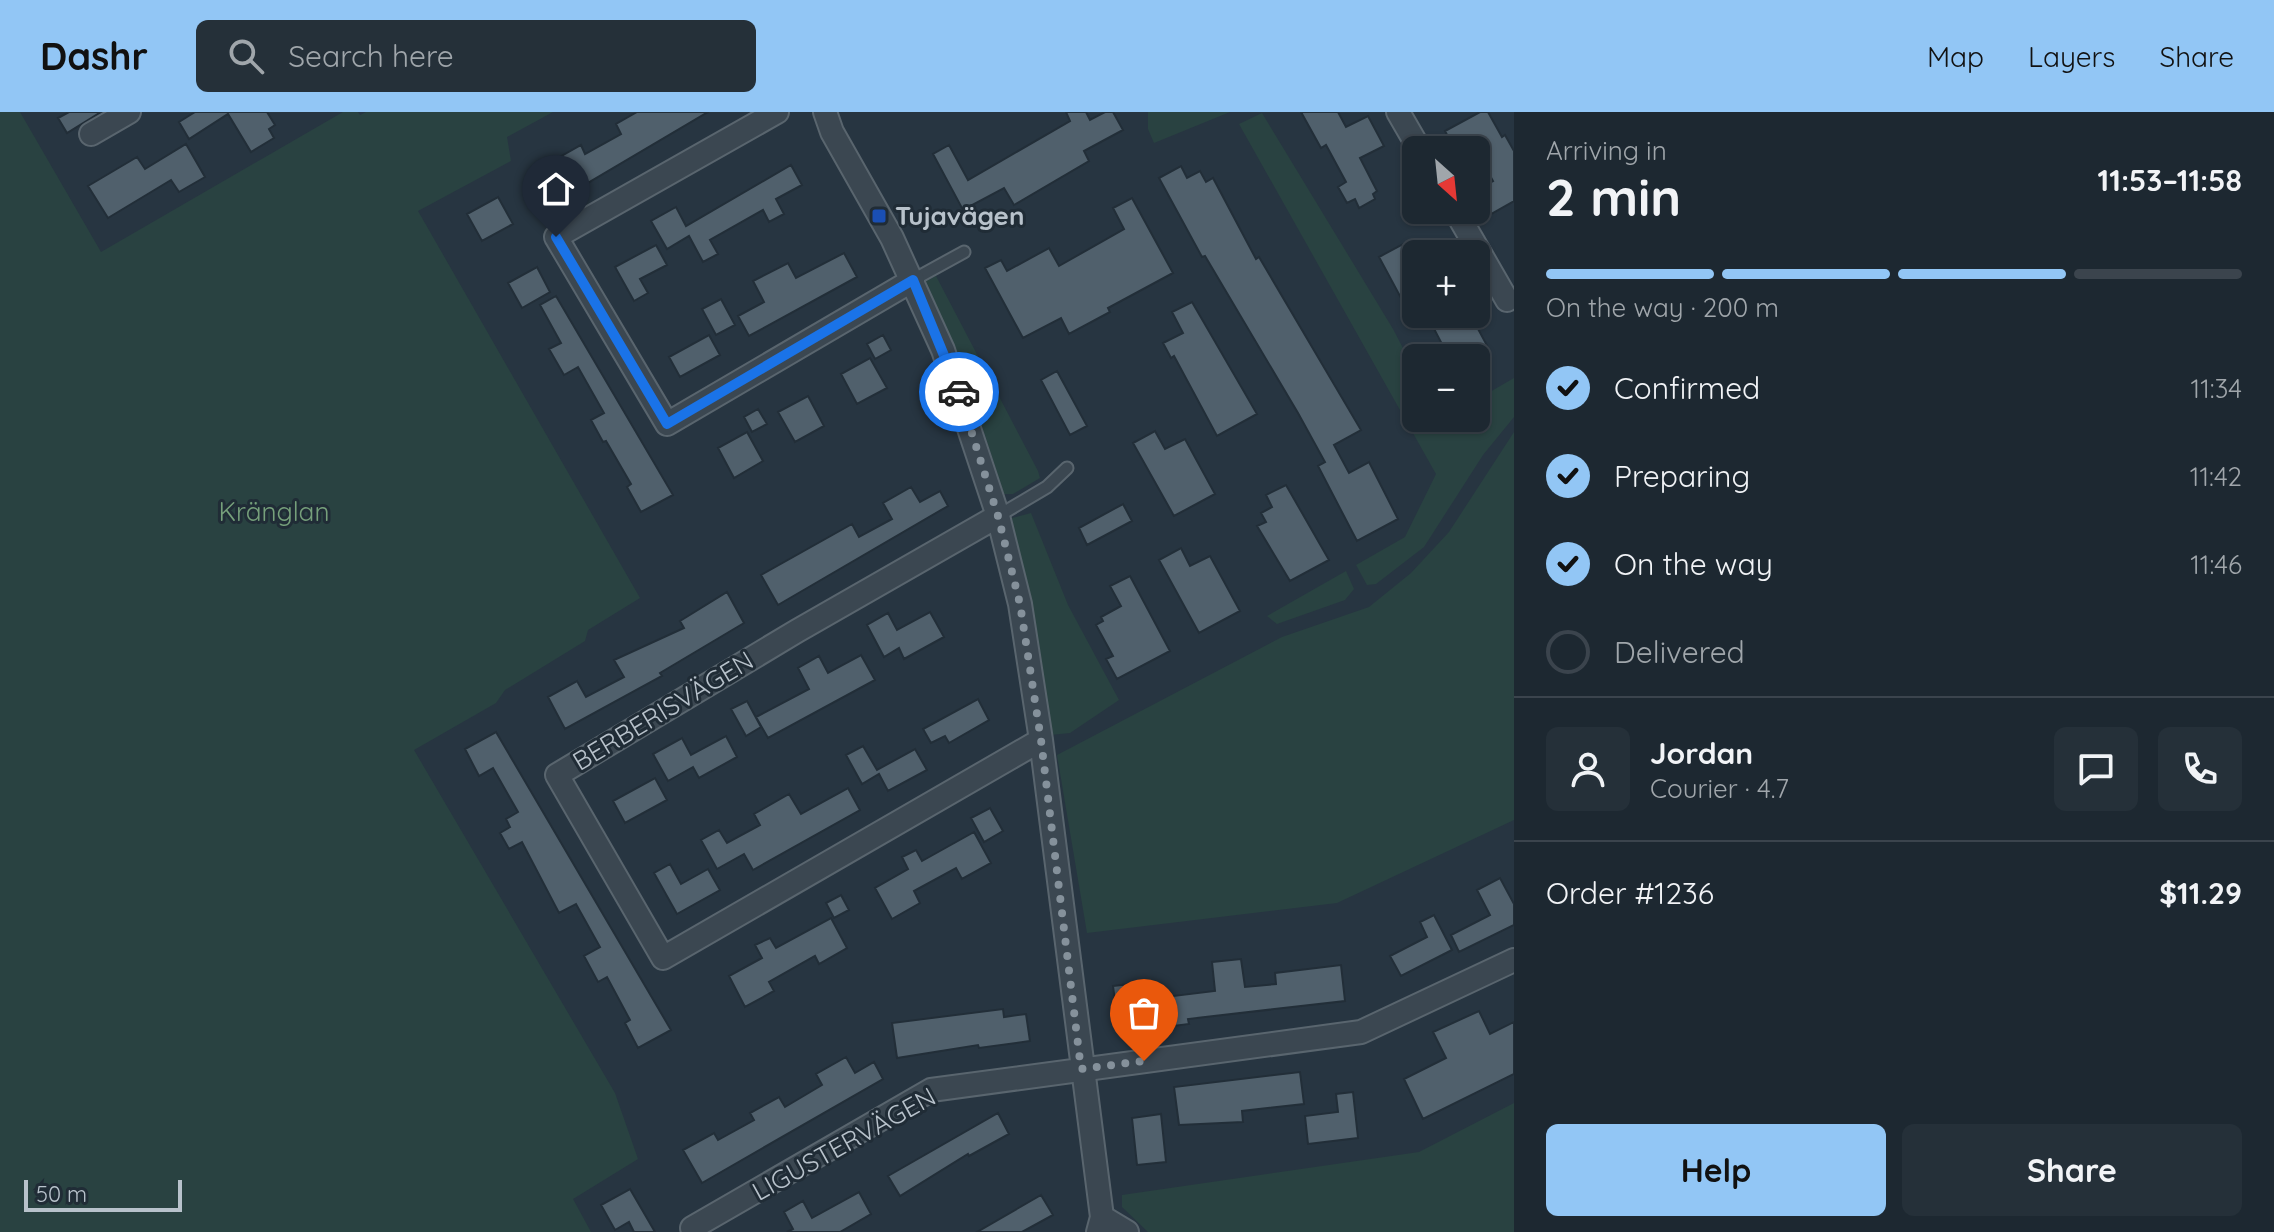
<!DOCTYPE html>
<meta charset="utf-8">
<style>
:root{--surface:#1d2831;--page:#253039;--text:#f1f3f6;--muted:#a0a6ab;--line:#3b444d;--accent:#92c6f5}
body{margin:0;font-family:Quicksand,sans-serif;background:var(--page);color:var(--text);height:100vh;display:flex;flex-direction:column;font-size:30px;white-space:nowrap}
*{box-sizing:border-box;margin:0}
p{font-size:26px;color:var(--muted)}
.icon{flex:none;width:44px;height:44px;fill:none;stroke:currentColor;stroke-width:2;stroke-linecap:round;stroke-linejoin:round}
.map{position:relative;flex:1;overflow:hidden}
.side{display:flex;flex-direction:column;background:var(--surface);width:760px}
.side>*{flex:none}
.needle{width:52px;rotate:153deg}
.controls{position:absolute;left:1402px;top:24px;display:grid;gap:16px}
.controls a{display:grid;place-items:center;width:88px;height:88px;border-radius:12px;background:var(--surface);box-shadow:0 2px 6px #0004,0 0 0 2px var(--line);font-size:40px}
.scale{position:absolute;left:24px;bottom:20px;width:158px;box-sizing:border-box;padding-left:8px;border:4px solid #b8c2cb;border-top:0;font-size:22px;line-height:28px;white-space:nowrap;color:#b8c2cb;-webkit-text-stroke:6px #202c36;paint-order:stroke}
.pin{position:absolute;display:grid;place-items:center;width:68px;height:68px;color:#fff;margin:-82px -34px;border-radius:50% 50% 50% 0;rotate:-45deg;box-shadow:0 0 8px #0007}
.pin .icon{rotate:45deg}
.courier{position:absolute;display:grid;place-items:center;width:80px;height:80px;margin:-40px;border:6px solid #1a73e8;border-radius:50%;background:#fff;color:#222;box-shadow:0 2px 10px #0007}
.overview em{font-style:normal;font-weight:700}
.overview div{display:flex;flex-direction:column-reverse}
.overview{display:flex;align-items:center;justify-content:space-between;height:136px;padding:0 32px}
h1{font-size:52px;font-weight:700;line-height:60px}
.bar{display:grid;grid-template-columns:repeat(4,1fr);gap:12px 8px;align-content:center;height:96px;padding:0 32px}
.bar i{height:10px;border-radius:6px;background:var(--line)}
.bar .current{background:var(--accent)}
.bar p{grid-column:span 4}
.line{display:flex;align-items:center;gap:20px;padding:0 32px;border-top:2px solid var(--line)}
.line div{flex:1}
.round{display:grid;place-items:center;flex:none;width:84px;height:84px;border-radius:12px;background:var(--page)}
ol{padding:0 32px;list-style:none}
li{display:flex;align-items:center;gap:24px;height:88px}
li p{margin-inline-start:auto}
li .icon{padding:8px;border-radius:50%;background:var(--accent);color:#111;stroke-width:4}
li:last-child{color:var(--muted)}
li i{width:44px;height:44px;border:4px solid var(--line);border-radius:50%}
.cta{display:flex;gap:16px;margin-top:auto;padding:16px 32px}
.cta a{flex:1;height:92px;border-radius:12px;background:var(--accent);color:#111;font-size:32px;font-weight:700;line-height:92px;text-align:center}
.cta a+a{background:var(--page);color:var(--text)}
header{display:flex;align-items:center;gap:48px;box-sizing:border-box;height:112px;padding:0 40px;background:var(--accent);color:#111}
header strong{font-size:38px}
nav{display:flex;gap:44px;margin-inline-start:auto;font-size:28px}
.search{width:560px;height:72px;background:var(--page);display:flex;align-items:center;gap:20px;box-sizing:border-box;padding:0 28px;border-radius:12px;color:var(--muted);font-size:30px}
main{display:flex;flex:1;min-height:0}
.map>svg:first-child{display:block}
.green{fill:#294241}
.building{fill:#50606c;stroke:#222e38;stroke-width:2}
.lines{fill:none;stroke-linecap:round;stroke-linejoin:round}
.service-casing{stroke:#59656e;stroke-width:15}
.minor-casing{stroke:#59656e;stroke-width:26}
.service{stroke:#3b4751;stroke-width:11}
.minor{stroke:#3b4751;stroke-width:22}
.done{stroke:#85919b;stroke-width:8;stroke-dasharray:0 14.4}
.route{stroke:#1a73e8;stroke-width:10}
.transit-dot{fill:#1a4fb4;stroke:#202c36;stroke-width:3}
.labels{text-anchor:middle;stroke-width:6;stroke-linejoin:round;paint-order:stroke}
.poi-label{font-size:26px;font-weight:bold;fill:#b8c2cb;stroke:#202c36;text-anchor:start}
.park-label{font-size:26px;fill:#76a07b;stroke:#202c36}
.street-label{font-size:26px;fill:#b8c2cb;stroke:#202c36}
</style>
<header>
<strong>Dashr</strong>
<div class="search"><svg class="icon" aria-label="search" viewBox="0 0 24 24"><circle cx="10" cy="10" r="6"/><path d="M15 15l6 6"/></svg>Search here</div>
<nav><a>Map</a><a>Layers</a><a>Share</a></nav>
</header>
<main>
<div class="map">
<svg width="1514" height="1120" viewBox="0 0 1514 1120">
<rect width="100%" height="100%" fill="#273541"/>
<path class="green" d="M0,0H20L101,140L343,0H358L360,3L366,0H553L507,25L511,49L418,99L640,486L588,518L585,529L505,578L496,591L414,638L615,981L638,1047L573,1087L591,1120H0Z
M1148,0H1230L1154,31L1148,17Z
M1262,1L1393,217L1416,261V306H1476V288L1514,266V305L1483,343L1424,435L1376,472L1367,473L1356,453L1405,425L1436,362L1239,12Z
M936,164L1038,359L1040,366L1013,382H1004L962,253L926,169Z
M1514,320V708L1337,791L1087,821L1057,643L1282,525L1369,495L1411,461L1449,420Z
M1031,401L1068,493L1119,588L1070,621L1050,623L1012,406Z
M1346,459L1354,477L1345,488L1277,512L1267,504Z
M1514,991V1120H1148L1122,1095V1083L1419,1040Z"/>
<path class="building" d="M69,0H101L67,21L58,6Z
M195,0H267L275,13L269,17L274,26L251,40L228,2L189,27L179,10Z
M637,0H708L569,82L551,50L581,33L585,42L621,22L616,12Z
M1066,0H1086L1090,8L1105,0H1113L1123,18L1084,39L1089,49L1014,93L1004,76L963,98L933,42L949,33L968,68L1070,9Z
M1301,0H1338L1346,15L1368,4L1384,34L1360,46L1377,79L1373,82L1375,87L1359,96L1355,87L1347,91L1338,75L1346,70L1326,33L1321,36Z
M1480,0H1488L1502,25L1505,23L1514,39V89L1491,102L1478,77L1493,69L1476,38H1455L1445,19Z
M186,32L205,65L179,80L171,68L108,106L88,74L137,45L145,57Z
M791,53L802,73L776,87L784,102L769,110L763,98L710,128L718,142L703,150L689,124L667,137L651,109L676,95L686,114Z
M1181,54L1187,66L1200,59L1206,70L1213,66L1256,147L1259,145L1361,318L1334,333L1349,361L1369,350L1398,407L1357,429L1318,354L1325,350L1298,301L1205,144L1202,145L1159,66Z
M498,85L513,112L482,129L467,102Z
M1132,86L1173,161L1108,196L1110,200L1069,222L1061,206L1023,226L985,156L1001,148L1007,159L1049,136L1059,154L1124,117L1113,96Z
M1403,132L1416,157V178L1401,186L1379,145Z
M656,133L667,153L640,167L648,181L634,189L615,155Z
M844,141L857,165L749,224L738,204L764,190L753,169L788,151L796,166Z
M537,155L550,180L522,196L508,171Z
M556,184L673,383L641,400L627,375L631,372L606,329L603,330L591,308L604,301L578,255L564,263L549,237L561,231L540,193Z
M721,187L735,213L716,223L702,197Z
M1192,190L1257,302L1217,324L1174,244L1171,246L1163,231L1183,221L1172,200Z
M1447,202H1470L1490,239L1477,246H1420L1443,234L1431,211Z
M709,223L720,243L680,265L669,245Z
M883,223L891,238L875,247L867,232Z
M870,246L887,276L857,292L841,262Z
M1057,259L1087,314L1070,323L1041,268Z
M808,284L824,314L795,330L778,300Z
M758,297L767,312L752,320L744,305Z
M1155,319L1165,337L1185,327L1215,382L1174,404L1133,331Z
M747,320L763,349L734,366L718,336Z
M1286,373L1329,448L1290,469L1257,414L1266,410L1261,401L1272,395L1266,383Z
M911,375L920,390L940,379L948,394L778,493L761,463L852,412L859,425L892,407L883,391Z
M1123,392L1132,409L1087,433L1079,416Z
M1181,436L1190,454L1210,444L1240,499L1199,521L1159,448Z
M1130,464L1170,539L1117,567L1106,547L1113,544L1096,513L1103,509L1101,505L1121,494L1110,474Z
M727,480L744,511L660,561L662,564L565,617L548,585L577,569L586,585L624,565L614,548L684,516L680,509Z
M930,500L944,525L904,547L899,536L884,545L867,513L888,501L897,518Z
M861,543L875,568L768,626L756,605L809,577L798,556L819,544L828,561Z
M978,587L989,608L949,631L945,624L931,631L923,617Z
M747,589L761,615L746,624L731,597Z
M496,620L671,918L638,936L625,911L630,908L607,865L598,870L584,844L600,835L576,792L559,801L522,730L509,737L500,721L510,715L506,707L518,700L493,656L479,664L465,637Z
M726,624L737,645L699,666L693,655L668,669L653,642L682,626L691,643Z
M863,634L877,658L915,637L927,658L888,679L879,662L862,672L846,643Z
M655,666L667,688L625,711L613,689Z
M848,676L860,698L753,758L744,742L717,757L701,728L719,718L727,731L760,713L754,702L789,682L801,702Z
M990,696L1003,719L984,730L971,706Z
M974,720L991,751L962,767L956,756L914,779L920,791L892,807L875,776L908,757L902,745L916,738L922,749Z
M670,752L681,772L708,757L720,778L677,802L654,761Z
M1500,766L1514,792V813L1459,840L1451,823L1490,803L1477,778Z
M841,783L849,798L834,806L826,791Z
M1434,803L1452,838L1401,864L1390,844L1427,825L1420,810Z
M831,806L847,836L819,852L815,844L769,870L774,879L745,895L729,864L762,846L755,833L770,826L776,836Z
M1241,847L1245,875L1276,872L1275,861L1341,853L1345,889L1188,907L1189,912L1119,921L1113,874L1139,871L1141,888L1215,879L1212,850Z
M1003,897L1004,905L1026,902L1030,929L979,936L978,933L897,946L892,911Z
M1479,899L1490,922L1514,910V962L1423,1007L1404,967L1446,946L1433,920Z
M846,945L855,961L874,950L883,967L702,1071L683,1038L714,1021L718,1028L754,1008L750,1001L779,985L785,995L822,973L816,962Z
M1300,960L1304,992L1242,999L1243,1010L1179,1013L1174,975Z
M1353,980L1358,1026L1308,1032L1305,1004L1338,1000L1336,982Z
M998,1001L1009,1022L969,1044L968,1042L900,1084L888,1064Z
M1161,1002L1166,1050L1137,1053L1132,1006Z
M630,1077L655,1120H634L629,1110L615,1118L601,1093Z
M859,1080L871,1102L840,1120H787L793,1117L784,1100L803,1089L812,1106Z
M1041,1083L1053,1103L1022,1120H977Z"/>
<g class="lines">
<g class="service-casing">
<path id="service" d="M913,168L964,140
M998,404L1047,375L1067,356"/>
</g>
<g class="minor-casing">
<path id="minor" d="M777,0L556,125L667,312L913,168
M825,0L832,20L892,126L943,238L998,404L1020,492L1041,628L1102,1105L1098,1120
M1398,0L1420,38
M91,22L129,0
M1455,98L1507,188
M998,404L797,519L557,663L663,846L1041,628
M1102,1105L1127,1120
M694,1120L692,1116L931,978L1361,920L1514,848"/>
</g>
<use href="#service" class="service"/>
<use href="#minor" class="minor"/>
</g>
<g class="lines">
<path class="done" d="M959,280L998,404L1020,492L1041,628L1081,957L1144,949"/>
<path class="route" d="M556,125L667,312L913,168L959,280"/>
</g>
<rect class="transit-dot" x="871" y="96" width="16" height="16" rx="4"/>
<g class="labels">
<g class="poi-label">
<text x="895" y="113">Tujavägen</text>
</g>
<g class="park-label">
<text x="274" y="409">Kränglan</text>
</g>
<g class="street-label">
<text transform="translate(663 599) rotate(-31)" y="9">BERBERISVÄGEN</text>
<text transform="translate(844 1032) rotate(-29)" y="9">LIGUSTERVÄGEN</text>
</g>
</g>
</svg>
<div class="controls">
<a><svg class="needle" viewBox="-14 -14 28 28"><path d="M0-13l5 13h-10z" fill="#e53935"/><path d="M0 13l5-13h-10z" fill="#a0a6ab"/></svg></a>
<a>+</a>
<a>−</a>
</div>
<div class="scale">50 m</div>
<div class="pin" style="left:1144px;top:949px;background:#ea580c"><svg class="icon" aria-label="bag" viewBox="0 0 24 24"><path d="M5 8h14l-1 12H6zM9 8a3 3 0 0 1 6 0"/></svg></div>
<div class="pin" style="left:556px;top:125px;background:#1f2937"><svg class="icon" aria-label="home" viewBox="0 0 24 24"><path d="M3 11l9-7 9 7M6 9v11h12V9"/></svg></div>
<div class="courier" style="left:959px;top:280px"><svg class="icon" aria-label="car" viewBox="0 0 24 24"><path d="M5 17H2v-5l4-1 3-4h7l3 4 3 1v5h-3M9 17h6M6 11h13"/><circle cx="7" cy="17" r="2"/><circle cx="17" cy="17" r="2"/></svg></div>
</div>
<section class="side">
<div class="overview"><div><h1>2 min</h1><p>Arriving in</p></div><em>11:53–11:58</em></div>
<div class="bar"><i class="current"></i><i class="current"></i><i class="current"></i><i></i><p>On the way · 200 m</p></div>
<ol>
<li><svg class="icon" aria-label="check" viewBox="0 0 24 24"><path d="M5 12l5 5 9-10"/></svg>Confirmed<p>11:34</p></li>
<li><svg class="icon" aria-label="check" viewBox="0 0 24 24"><path d="M5 12l5 5 9-10"/></svg>Preparing<p>11:42</p></li>
<li><svg class="icon" aria-label="check" viewBox="0 0 24 24"><path d="M5 12l5 5 9-10"/></svg>On the way<p>11:46</p></li>
<li><i></i>Delivered</li>
</ol>
<div class="line" style="height:144px"><a class="round"><svg class="icon" aria-label="person" viewBox="0 0 24 24"><circle cx="12" cy="8" r="4"/><path d="M4 21q1-7 8-7t8 7"/></svg></a><div><b>Jordan</b><p>Courier · 4.7</p></div><a class="round"><svg class="icon" aria-label="chat" viewBox="0 0 24 24"><path d="M4 5h16v11H9l-5 4z"/></svg></a><a class="round"><svg class="icon" aria-label="phone" viewBox="0 0 24 24"><path d="M5 4h4l2 5-3 2q2 4 5 5l2-3 5 2v4C11 20 4 13 5 4z"/></svg></a></div>
<div class="line" style="height:104px"><div>Order #1236</div><b>$11.29</b></div>
<div class="cta"><a>Help</a><a>Share</a></div>
</section>
</main>
